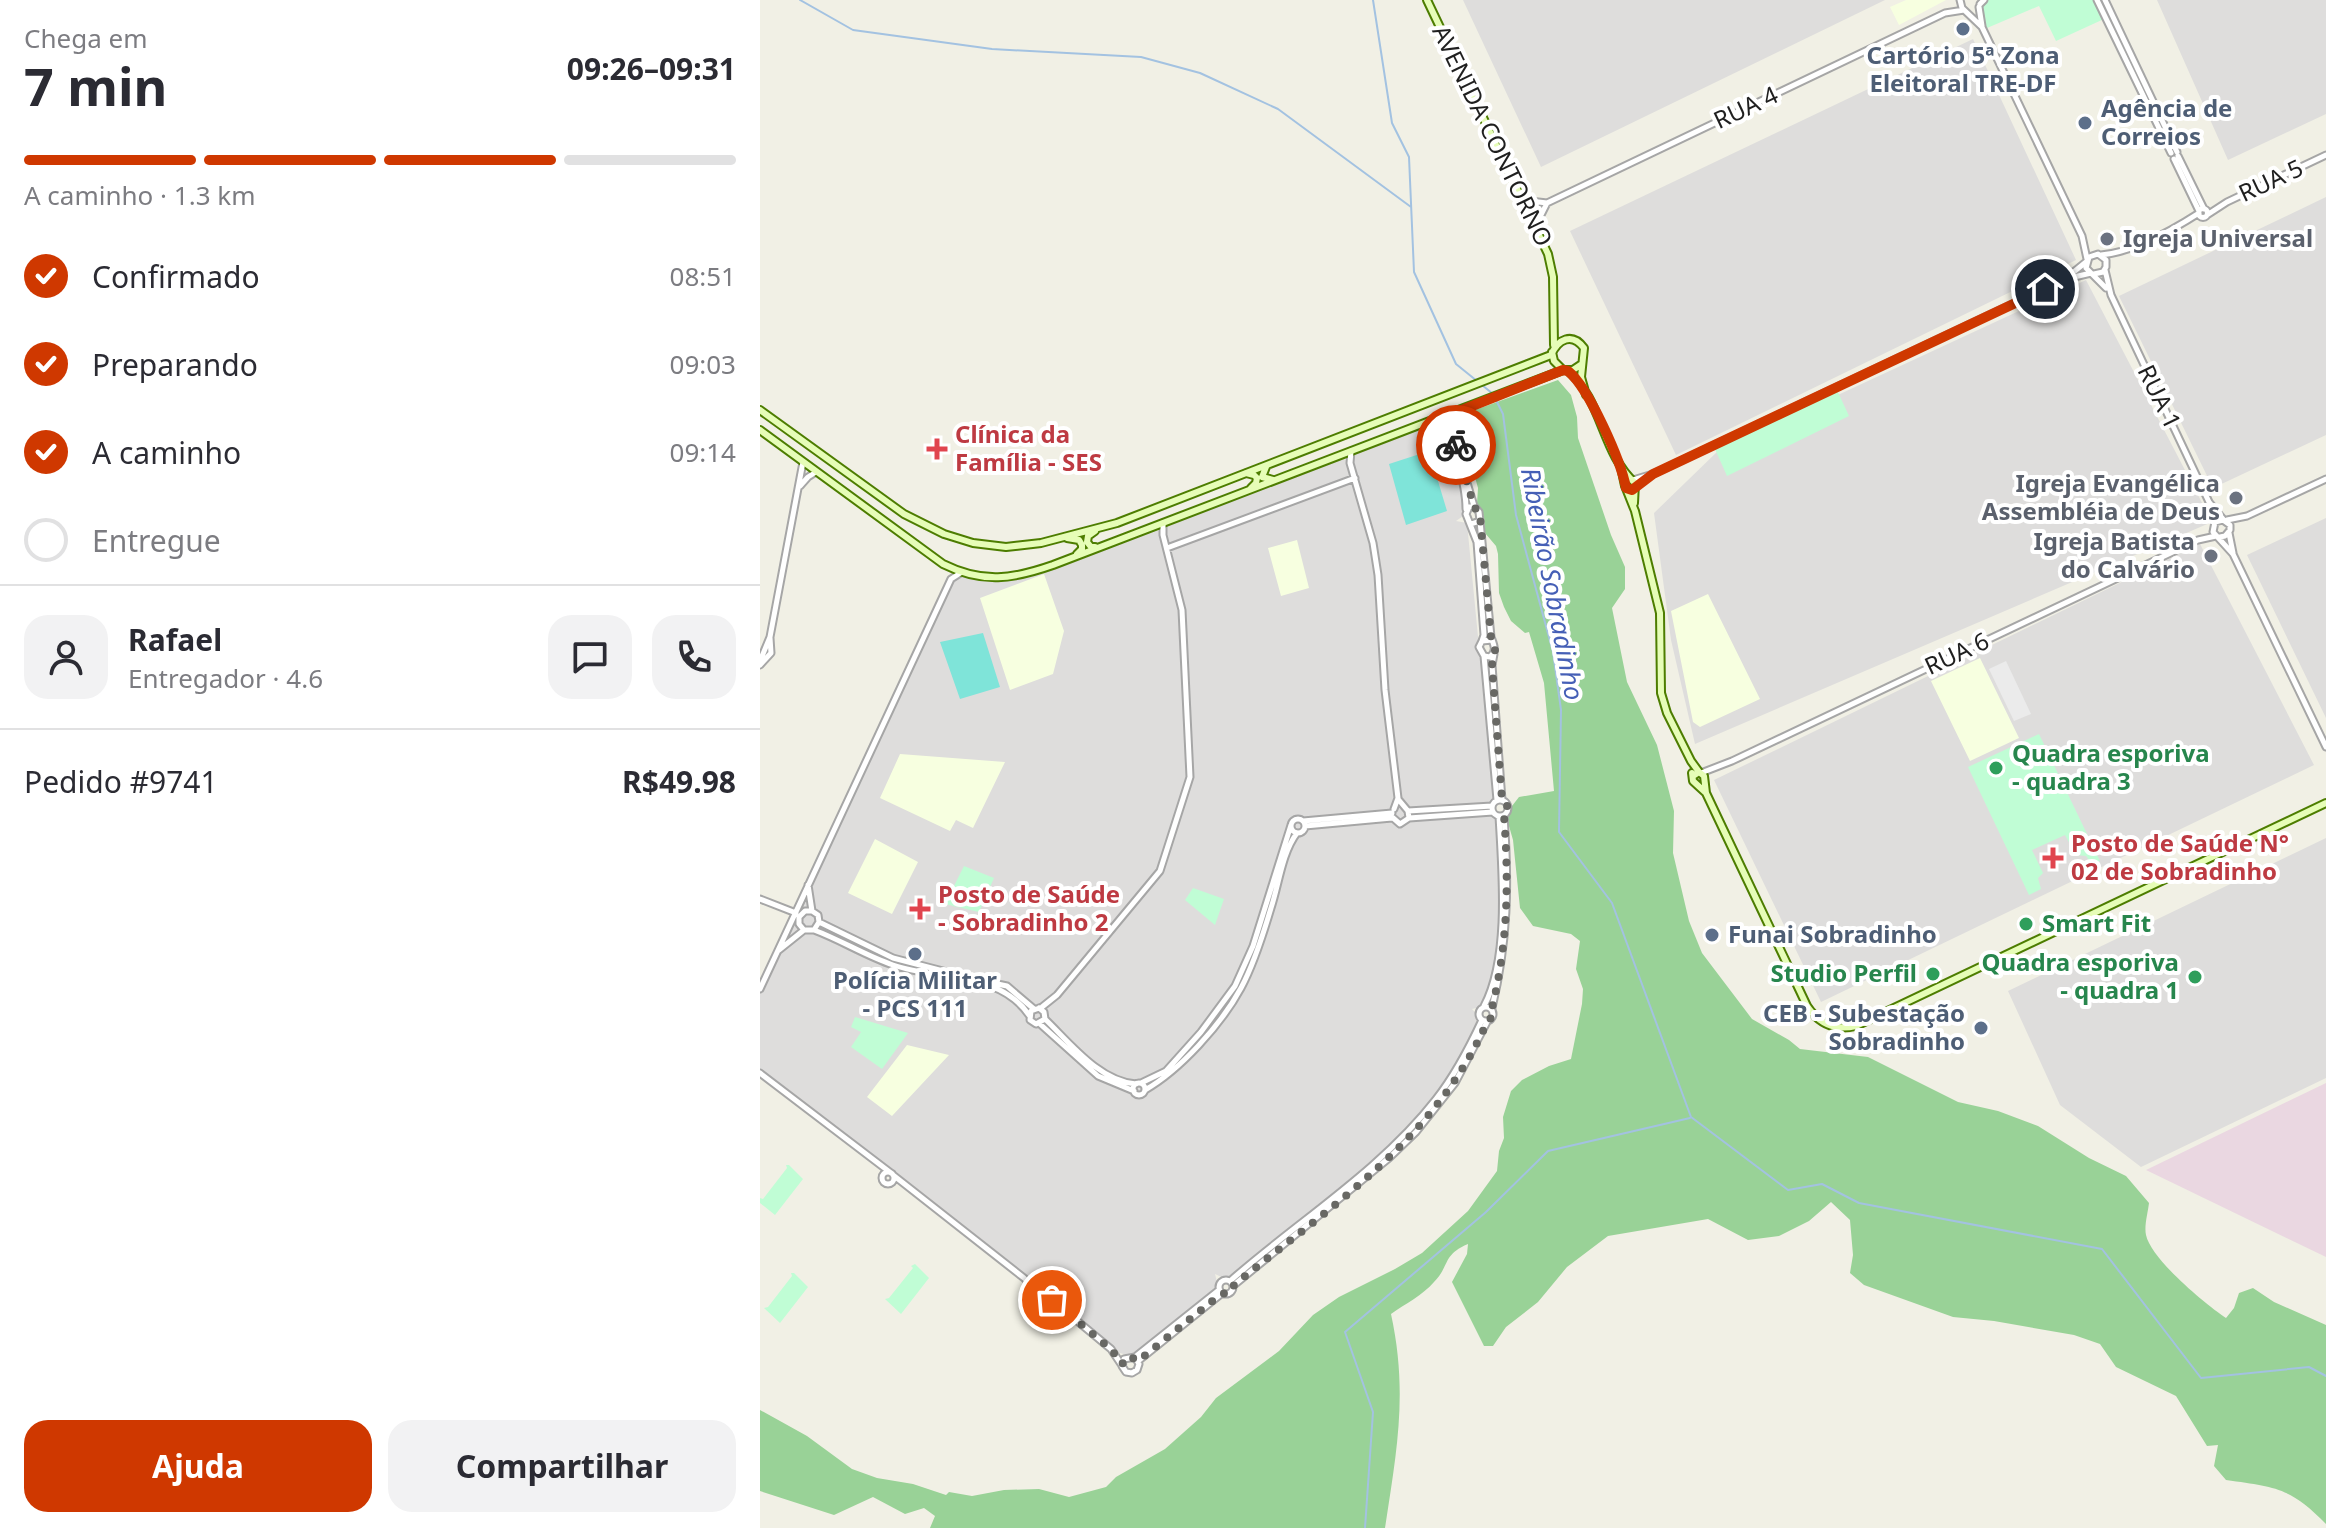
<!DOCTYPE html>
<html lang="pt">
<meta charset="utf-8">
<style>
:root{--surface:#fff;--page:#f2f2f3;--text:#2b2b33;--muted:#7c7c81;--line:#e1e1e2;--accent:#cf3800}
body{margin:0;font-family:"Noto Sans",sans-serif;background:var(--page);color:var(--text);height:100vh;display:flex;flex-direction:column;font-size:30px;white-space:nowrap}
*{box-sizing:border-box;margin:0}
p{font-size:26px;color:var(--muted)}
.icon{flex:none;width:44px;height:44px;fill:none;stroke:currentColor;stroke-width:2;stroke-linecap:round;stroke-linejoin:round}
.map{position:relative;flex:1;overflow:hidden}
.details{display:flex;flex-direction:column;background:var(--surface);width:760px}
.details>*{flex:none}
.pin{position:absolute;display:grid;place-items:center;width:68px;height:68px;color:#fff;margin:-34px;border:4px solid #fff;border-radius:50%;box-shadow:0 2px 8px #0007}
.courier{position:absolute;display:grid;place-items:center;width:80px;height:80px;margin:-40px;border:6px solid #cf3800;border-radius:50%;background:#fff;color:#222;box-shadow:0 2px 10px #0007}
.overview em{font-style:normal;font-weight:700}
.overview div{display:flex;flex-direction:column-reverse}
.overview{display:flex;align-items:center;justify-content:space-between;height:136px;padding:0 24px}
h1{font-size:52px;font-weight:700;line-height:60px}
.bar{display:grid;grid-template-columns:repeat(4,1fr);gap:12px 8px;align-content:center;height:96px;padding:0 24px}
.bar i{height:10px;border-radius:6px;background:var(--line)}
.bar .on{background:var(--accent)}
.bar p{grid-column:span 4}
.line{display:flex;align-items:center;gap:20px;padding:0 24px;border-top:2px solid var(--line)}
.line div{flex:1}
.round{display:grid;place-items:center;flex:none;width:84px;height:84px;border-radius:24px;background:var(--page)}
ol{padding:0 24px;list-style:none}
li{display:flex;align-items:center;gap:24px;height:88px}
li p{margin-inline-start:auto}
li .icon{padding:8px;border-radius:50%;background:var(--accent);color:#fff;stroke-width:4}
li:last-child{color:var(--muted)}
li i{width:44px;height:44px;border:4px solid var(--line);border-radius:50%}
.action{display:flex;gap:16px;margin-top:auto;padding:16px 24px}
.action a{flex:1;height:92px;border-radius:24px;background:var(--accent);color:#fff;font-size:32px;font-weight:700;line-height:92px;text-align:center}
.action a+a{background:var(--page);color:var(--text)}
main{display:flex;flex:1;min-height:0}
.map>svg:first-child{display:block}
.residential{fill:#dedddc}
.industrial{fill:#ead7e1}
.education{fill:#f7ffe0}
.forest{fill:#99d297}
.park{fill:#c0fdd5}
.pitch{fill:#7fe4d9}
.parking{fill:#ebebeb}
.lines{fill:none;stroke-linecap:round;stroke-linejoin:round}
.stream{stroke:#a3c2e1;stroke-width:2}
.tertiary-casing{stroke:#a6a6a6;stroke-width:9}
.secondary-casing{stroke:#4d7d00;stroke-width:10}
.tertiary{stroke:#fff;stroke-width:5}
.secondary{stroke:#e6fdb7;stroke-width:6}
.done{stroke:#686864;stroke-width:8;stroke-dasharray:0 14.4}
.route{stroke:#cf3800;stroke-width:10}
.service-dot{fill:#5c6f8a;stroke:#fff;stroke-width:3}
.worship-dot{fill:#6b7280;stroke:#fff;stroke-width:3}
.health-dot{fill:#e0444e;stroke:#fff;stroke-width:3}
.leisure-dot{fill:#2e9e5b;stroke:#fff;stroke-width:3}
.labels{text-anchor:middle;stroke-width:8;stroke-linejoin:round;paint-order:stroke}
.service-label{font-size:24px;font-weight:bold;fill:#4e5e75;stroke:#fff}
.street-label{font-size:24px;fill:#1f1f1f;stroke:#fff}
.worship-label{font-size:24px;font-weight:bold;fill:#5b616d;stroke:#fff;text-anchor:end}
.health-label{font-size:24px;font-weight:bold;fill:#be3a42;stroke:#fff;text-anchor:start}
.leisure-label{font-size:24px;font-weight:bold;fill:#27864d;stroke:#fff;text-anchor:start}
.water-label{font-size:26px;font-style:italic;fill:#455fb6;stroke:#fff}
</style>
<main>
<section class="details">
<div class="overview"><div><h1>7 min</h1><p>Chega em</p></div><em>09:26–09:31</em></div>
<div class="bar"><i class="on"></i><i class="on"></i><i class="on"></i><i></i><p>A caminho · 1.3 km</p></div>
<ol>
<li><svg class="icon" aria-label="check" viewBox="0 0 24 24"><path d="M5 12l5 5 9-10"/></svg>Confirmado<p>08:51</p></li>
<li><svg class="icon" aria-label="check" viewBox="0 0 24 24"><path d="M5 12l5 5 9-10"/></svg>Preparando<p>09:03</p></li>
<li><svg class="icon" aria-label="check" viewBox="0 0 24 24"><path d="M5 12l5 5 9-10"/></svg>A caminho<p>09:14</p></li>
<li><i></i>Entregue</li>
</ol>
<div class="line" style="height:144px"><a class="round"><svg class="icon" aria-label="person" viewBox="0 0 24 24"><circle cx="12" cy="8" r="4"/><path d="M4 21q1-7 8-7t8 7"/></svg></a><div><b>Rafael</b><p>Entregador · 4.6</p></div><a class="round"><svg class="icon" aria-label="chat" viewBox="0 0 24 24"><path d="M4 5h16v11H9l-5 4z"/></svg></a><a class="round"><svg class="icon" aria-label="phone" viewBox="0 0 24 24"><path d="M5 4h4l2 5-3 2q2 4 5 5l2-3 5 2v4C11 20 4 13 5 4z"/></svg></a></div>
<div class="line" style="height:104px"><div>Pedido #9741</div><b>R$49.98</b></div>
<div class="action"><a>Ajuda</a><a>Compartilhar</a></div>
</section>
<div class="map">
<svg width="1566" height="1528" viewBox="0 0 1566 1528">
<rect width="100%" height="100%" fill="#f1f0e5"/>
<path class="residential" d="M703,0H1125L781,167Z
M1397,0H1566V114L1468,160Z
M1213,39L1316,260L916,455L810,231Z
M1566,197V435L1453,488L1359,296Z
M1326,280L1452,522L935,744L911,640L894,513L959,450Z
M679,419L692,446L706,498V514L696,521L707,523L719,647L724,656L737,800L732,808L734,814L739,816L742,922L736,971L724,1006L712,1009L722,1020L676,1100L638,1142L470,1281L455,1274L459,1290L375,1357L360,1353L351,1349L310,1317L289,1297L283,1296L0,1073V989L191,579L202,572L250,578L391,527L402,533L403,523L578,456L590,462L591,451Z
M1566,518V718L1487,555Z
M1440,544L1554,765L1061,1002L954,780Z
M1566,838V1078L1381,1167L1300,1105L1248,991Z"/>
<path class="industrial" d="M1566,1083V1257L1386,1170Z"/>
<path class="education" d="M1146,0H1186L1139,25L1130,7Z
M537,540L549,588L521,596L508,548Z
M284,574L304,631L293,674L250,690L220,598Z
M948,594L1000,699L940,727L933,722L911,611Z
M1220,658L1259,738L1210,761L1171,681Z
M140,754L245,762L213,828L196,820L190,831L120,798Z
M115,839L158,862L132,914L88,893Z
M147,1045L189,1055L132,1116L107,1097Z"/>
<path class="forest" d="M798,380L811,395L817,417L818,438L851,535L865,567V589L852,608L867,682L897,745L914,811L913,853L929,921L942,953L992,1019L1029,1040L1040,1049L1108,1057L1198,1102L1238,1111L1278,1126L1329,1158L1366,1176L1389,1203C1388,1212 1384,1226 1386,1235C1391,1259 1445,1304 1466,1318L1474,1308L1479,1293L1493,1288L1514,1302L1566,1325V1524C1530,1487 1515,1487 1466,1480L1454,1466L1458,1445L1447,1446L1416,1396L1356,1367L1340,1344L1314,1335L1234,1321L1193,1317L1104,1285L1090,1273L1093,1255L1090,1220L1071,1202L1049,1221L1019,1236L988,1240L948,1219L848,1236L807,1267L778,1302L746,1327L733,1346H724L692,1282L707,1254L708,1244C682,1255 690,1266 674,1282C663,1295 645,1304 631,1314C648,1392 637,1450 625,1528H170L175,1516L164,1508L145,1514L113,1497L74,1515L0,1491V1410L47,1436L92,1469L117,1478L153,1484L186,1495L189,1492L212,1496L244,1490L279,1489L309,1497L346,1487L356,1477L405,1449L441,1417L456,1398L519,1351L553,1315L579,1297L635,1269L662,1253L708,1211L737,1171L739,1151L744,1138L743,1117L751,1091L762,1080L789,1066L811,1059L822,1004L823,989L816,969L820,941L811,934L773,926L760,908L753,840L747,819L752,806L759,797L794,791L784,683L769,632L765,633L751,621L744,607L739,593L738,554L736,546L725,533L724,517L717,503L718,488L702,430L715,410Z"/>
<path class="park" d="M1225,0H1335L1344,19L1296,41L1279,6L1227,28L1221,14Z
M1077,390L1089,416L967,476L955,449Z
M1279,734L1340,861L1332,864L1326,856L1316,855L1305,835L1272,850L1283,873L1278,878L1281,889L1269,895L1208,767Z
M204,866L234,878L219,912L185,904Z
M433,888L464,899L455,925L425,900Z
M95,1017L148,1033L122,1069L91,1047L101,1032L91,1027Z
M26,1165H29L43,1179L15,1215L0,1203V1198L3,1199L27,1168Z
M155,1264L169,1278L141,1314L125,1299L129,1298L153,1268L151,1266Z
M31,1273H34L48,1287L20,1323L4,1308L8,1307L32,1276Z"/>
<path class="pitch" d="M669,451L687,511L646,525L629,464Z
M223,633L240,687L200,699L180,642Z"/>
<path class="parking" d="M1246,661L1271,714L1254,721L1229,669Z"/>
<g class="lines">
<path class="stream" d="M40,0L93,30L232,49L381,57L440,73L518,109L651,207
M613,0L632,123L649,157L654,272L696,364L717,381
M722,385L733,394
M736,400L743,414L756,515L793,652L801,710L799,832L852,903L931,1117L1028,1190L1062,1184L1099,1203L1342,1249L1441,1378L1549,1367L1566,1376
M605,1528L613,1412L585,1332L726,1212L788,1151L930,1118"/>
<g class="tertiary-casing">
<path id="tertiary" d="M1200,0L1202,8L1222,27L1322,236L1327,259
M1337,0L1411,153
M1345,0L1417,152
M1220,4L1224,0
M1219,7L1222,26
M1418,156L1444,209
M1414,159L1439,211
M761,200L787,203L1185,13L1204,10
M1438.5 213a4.5 4.5 0 1 1 9 0a4.5 4.5 0 1 1-9 0Z
M1447,215L1467,202L1566,155
M775,227L787,203
M1341,255C1374,252 1411,231 1439,213
M1345,270L1351,295L1449,502L1463,519
M1334,274L1343,272L1346,267V260L1338,254L1329,257L1326,268L1346,288
M1310,278L1331,273
M687,416L714,506
M679,419C693,433 706,488 706,509
M591,451L590,463L613,543L618,575L625,690L638,798L634,809
M873,480L893,474L1305,279L1326,262
M40,486L48,477L56,472
M1467,520L1487,516L1566,479
M720,521L731,637C734,645 737,651 730,657L724,656L719,647L722,641L732,640
M711,524L720,521L719,512L714,506L709,507L706,514L717,542L724,635L722,641
M1469,533L1473,553
M1460,537L1465,536L1470,530V525L1463,520L1455,522L1453,532L1473,554L1566,747
M407,548L595,478
M734,654L732,665L742,800
M724,656L737,800
M0,661L10,637L43,462
M0,665L11,653L10,638
M941,773L972,761L1438,540L1456,536
M732 808a8 8 0 1 1 16 0a8 8 0 1 1-16 0Z
M648,811L732,806
M632,817L640,824L649,818L648,811L638,799
M649,818L733,812
M531 826a7 7 0 1 1 14 0a7 7 0 1 1-14 0Z
M543,821L632,813
M545,826L632,818
M48,885L52,911L58,915L59,922L54,930H44L39,924V917L45,911H52
M0,899L36,913
M59,922L133,958L214,979
M54,930C81,940 106,956 133,965C179,981 239,971 269,1015
M19,950L44,930
M228,982L247,986L274,1009
M0,989L191,579L202,572
M724,1006C750,957 742,871 739,816
M719 1014a7 7 0 1 1 14 0a7 7 0 1 1-14 0Z
M279,1008L284,1012L285,1019L276,1024L270,1020L271,1011L282,1007L297,995L400,871L430,777L422,610L403,535V523
M732,1008C748,941 749,884 744,816
M285,1019C310,1043 339,1081 376,1084
M280,1024L338,1076L374,1091
M0,1073L131,1173
M381,1083L406,1071L441,1032L475,986L493,946L531,825
M373 1089a6 6 0 1 1 12 0a6 6 0 1 1-12 0Z
M385,1090C420,1070 461,1025 481,988C494,964 503,935 511,908C519,884 522,853 537,833
M122 1178a6 6 0 1 1 12 0a6 6 0 1 1-12 0Z
M133,1175L264,1278L283,1296
M459 1287a7 7 0 1 1 14 0a7 7 0 1 1-14 0Z
M470,1281C538,1221 620,1171 676,1099C695,1075 709,1048 722,1020
M474,1285L629,1158L656,1132L695,1083L727,1022
M280 1302a6 6 0 1 1 12 0a6 6 0 1 1-12 0Z
M292,1300L351,1349L361,1364
M375,1357L379,1364L377,1370L372,1373L366,1372L362,1366L364,1359L375,1357L459,1290
M378,1361L461,1294"/>
</g>
<g class="secondary-casing">
<path id="secondary" d="M667,0L788,254L793,277L794,345
M792,352L794,361L803,370H813L822,364
M808,371C842,399 842,454 875,483L874,503
M0,410L144,514L184,534L213,543L246,547L281,543L357,523L791,355C798,339 812,332 824,348L821,377L826,395
M0,430L183,564C223,584 253,579 293,565L803,370
M506,467L502,477L513,480
M861,467L865,486L875,511L900,613L901,693L907,713L931,761L939,772
M486,473L494,475L497,478L496,483L491,488
M307,538L319,540L322,545V549L317,554
M335,547H331L327,542L328,536L335,531
M932,773L933,781L945,792
M933,776L939,772L944,776L946,793L1047,1006C1059,1024 1075,1031 1096,1026L1566,803"/>
</g>
<use href="#tertiary" class="tertiary"/>
<use href="#secondary" class="secondary"/>
</g>
<g class="lines">
<path class="done" d="M292,1300L291,1306L300,1307L351,1349L362,1364L369,1356L378,1361L461,1294L471,1292L474,1285C570,1207 676,1139 727,1022L733,1016L732,1008C748,943 749,882 744,816L748,807L742,800L732,665L735,650L731,637L720,516L714,506L696,445"/>
<path class="route" d="M696,445L687,416L803,370L808,371C829,388 861,461 866,488L872,490L893,474L1285,289"/>
</g>
<g class="service-dot">
<circle cx="1203" cy="29" r="8"/>
<circle cx="1325" cy="123" r="8"/>
<circle cx="952" cy="935" r="8"/>
<circle cx="155" cy="954" r="8"/>
<circle cx="1221" cy="1028" r="8"/>
</g>
<g class="worship-dot">
<circle cx="1347" cy="239" r="8"/>
<circle cx="1476" cy="498" r="8"/>
<circle cx="1451" cy="556" r="8"/>
</g>
<g class="health-dot">
<path d="M173 437h8v8h8v8h-8v8h-8v-8h-8v-8h8z"/>
<path d="M1289 846h8v8h8v8h-8v8h-8v-8h-8v-8h8z"/>
<path d="M156 897h8v8h8v8h-8v8h-8v-8h-8v-8h8z"/>
</g>
<g class="leisure-dot">
<circle cx="1236" cy="768" r="8"/>
<circle cx="1266" cy="924" r="8"/>
<circle cx="1173" cy="974" r="8"/>
<circle cx="1435" cy="977" r="8"/>
</g>
<g class="labels">
<g class="service-label">
<text x="1203" y="64">Cartório 5ª Zona<tspan x="1203" dy="28">Eleitoral TRE-DF</tspan></text>
<text x="1341" y="117" text-anchor="start">Agência de<tspan x="1341" dy="28">Correios</tspan></text>
<text x="968" y="943" text-anchor="start">Funai Sobradinho</text>
<text x="155" y="989">Polícia Militar<tspan x="155" dy="28">- PCS 111</tspan></text>
<text x="1205" y="1022" text-anchor="end">CEB - Subestação<tspan x="1205" dy="28">Sobradinho</tspan></text>
</g>
<g class="street-label">
<text transform="translate(986 108) rotate(-25)" y="8">RUA 4</text>
<text transform="translate(732 136) rotate(64)" y="8">AVENIDA CONTORNO</text>
<text transform="translate(1511 181) rotate(-25)" y="8">RUA 5</text>
<text transform="translate(1399 397) rotate(64)" y="8">RUA 1</text>
<text transform="translate(1197 654) rotate(-25)" y="8">RUA 6</text>
</g>
<g class="worship-label">
<text x="1363" y="247" text-anchor="start">Igreja Universal</text>
<text x="1460" y="492">Igreja Evangélica<tspan x="1460" dy="28">Assembléia de Deus</tspan></text>
<text x="1435" y="550">Igreja Batista<tspan x="1435" dy="28">do Calvário</tspan></text>
</g>
<g class="health-label">
<text x="195" y="443">Clínica da<tspan x="195" dy="28">Família - SES</tspan></text>
<text x="1311" y="852">Posto de Saúde N°<tspan x="1311" dy="28">02 de Sobradinho</tspan></text>
<text x="178" y="903">Posto de Saúde<tspan x="178" dy="28">- Sobradinho 2</tspan></text>
</g>
<g class="leisure-label">
<text x="1252" y="762">Quadra esporiva<tspan x="1252" dy="28">- quadra 3</tspan></text>
<text x="1282" y="932">Smart Fit</text>
<text x="1419" y="971" text-anchor="end">Quadra esporiva<tspan x="1419" dy="28">- quadra 1</tspan></text>
<text x="1157" y="982" text-anchor="end">Studio Perfil</text>
</g>
<g class="water-label">
<text transform="translate(792 584) rotate(79)" y="9">Ribeirão Sobradinho</text>
</g>
</g>
</svg>
<div class="pin" style="left:292px;top:1300px;background:#ea580c"><svg class="icon" aria-label="bag" viewBox="0 0 24 24"><path d="M5 8h14l-1 12H6zM9 8a3 3 0 0 1 6 0"/></svg></div>
<div class="pin" style="left:1285px;top:289px;background:#1f2937"><svg class="icon" aria-label="home" viewBox="0 0 24 24"><path d="M3 11l9-7 9 7M6 9v11h12V9"/></svg></div>
<div class="courier" style="left:696px;top:445px"><svg class="icon" aria-label="bike" viewBox="0 0 24 24"><circle cx="6" cy="16" r="4"/><circle cx="18" cy="16" r="4"/><path d="M6 16l4-8h5l3 8M10 8l3 8H6M13 5h3"/></svg></div>
</div>
</main>
